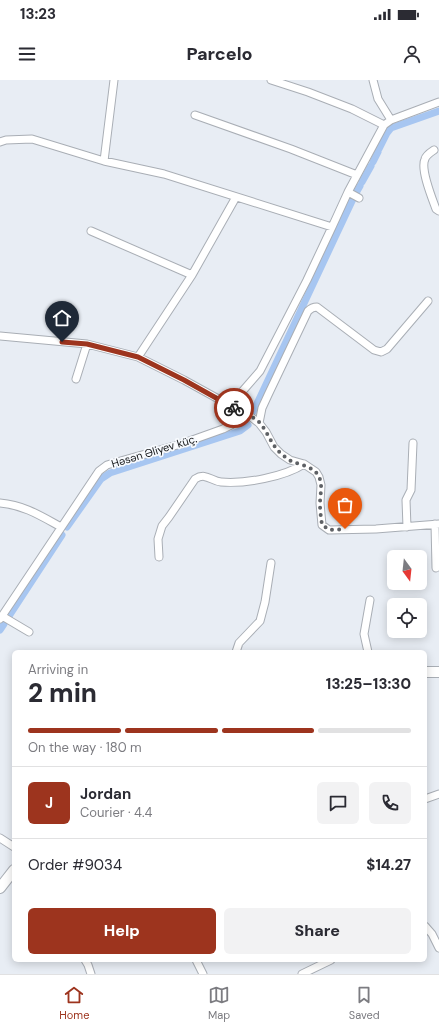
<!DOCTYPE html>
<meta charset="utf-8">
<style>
:root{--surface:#fff;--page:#f2f2f3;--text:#2b2b33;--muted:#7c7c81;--line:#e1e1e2;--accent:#9d341e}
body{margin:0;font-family:"DM Sans",sans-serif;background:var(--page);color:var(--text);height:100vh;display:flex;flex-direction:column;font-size:15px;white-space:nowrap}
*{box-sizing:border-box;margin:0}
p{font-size:13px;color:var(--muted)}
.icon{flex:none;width:22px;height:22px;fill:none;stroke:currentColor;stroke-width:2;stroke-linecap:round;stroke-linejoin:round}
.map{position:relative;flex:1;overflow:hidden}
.panel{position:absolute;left:12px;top:570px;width:415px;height:312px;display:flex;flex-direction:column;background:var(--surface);border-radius:6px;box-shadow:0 2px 10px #0003}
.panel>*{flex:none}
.needle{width:26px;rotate:165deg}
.controls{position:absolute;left:387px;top:470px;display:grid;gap:8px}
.controls a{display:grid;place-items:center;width:40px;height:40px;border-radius:6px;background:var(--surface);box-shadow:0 2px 10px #0003;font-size:20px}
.pin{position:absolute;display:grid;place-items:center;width:34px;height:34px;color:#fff;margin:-41px -17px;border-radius:50% 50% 50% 0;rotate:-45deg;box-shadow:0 0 4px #0007}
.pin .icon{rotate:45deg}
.courier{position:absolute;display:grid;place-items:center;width:40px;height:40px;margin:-20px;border:3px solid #9d341e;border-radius:50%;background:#fff;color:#222;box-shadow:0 1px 5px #0007}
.head em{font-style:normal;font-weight:800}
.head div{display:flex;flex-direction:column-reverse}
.head{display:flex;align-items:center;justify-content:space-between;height:68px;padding:0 16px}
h1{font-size:26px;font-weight:800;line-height:30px}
.bar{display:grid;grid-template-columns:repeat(4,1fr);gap:6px 4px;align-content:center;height:48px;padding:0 16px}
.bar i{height:5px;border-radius:3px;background:var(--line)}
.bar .selected{background:var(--accent)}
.bar p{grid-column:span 4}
.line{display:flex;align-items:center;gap:10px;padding:0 16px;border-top:1px solid var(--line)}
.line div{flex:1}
.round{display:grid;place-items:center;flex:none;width:42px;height:42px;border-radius:6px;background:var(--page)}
.primary-button{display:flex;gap:8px;margin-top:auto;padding:8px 16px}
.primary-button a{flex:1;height:46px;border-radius:6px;background:var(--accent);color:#fff;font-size:16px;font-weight:800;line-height:46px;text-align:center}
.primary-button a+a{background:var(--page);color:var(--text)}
.status{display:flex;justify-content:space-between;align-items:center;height:28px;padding:0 20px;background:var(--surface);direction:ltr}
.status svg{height:11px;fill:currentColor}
header{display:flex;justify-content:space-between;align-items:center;height:52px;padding:0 16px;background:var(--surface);font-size:18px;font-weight:800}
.dock{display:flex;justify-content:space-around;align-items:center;height:56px;border-top:1px solid var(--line);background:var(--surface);font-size:11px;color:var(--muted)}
.dock a{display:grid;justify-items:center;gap:2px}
.dock .selected{color:var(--accent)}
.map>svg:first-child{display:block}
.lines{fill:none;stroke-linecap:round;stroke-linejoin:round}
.canal{stroke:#a7c6f1;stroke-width:7}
.street-casing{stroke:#a9aeb5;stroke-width:9}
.secondary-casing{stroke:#a9aeb5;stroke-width:12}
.street{stroke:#fff;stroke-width:7}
.secondary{stroke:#fff;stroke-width:10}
.done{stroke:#5e6165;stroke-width:4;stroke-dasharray:0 7.2}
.route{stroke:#9d341e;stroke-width:5}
.labels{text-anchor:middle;stroke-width:3.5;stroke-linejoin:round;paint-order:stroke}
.street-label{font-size:11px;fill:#141618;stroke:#f7fafe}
</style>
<div class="status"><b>13:23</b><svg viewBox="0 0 49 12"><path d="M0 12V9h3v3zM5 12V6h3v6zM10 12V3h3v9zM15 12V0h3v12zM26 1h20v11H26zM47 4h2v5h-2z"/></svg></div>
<header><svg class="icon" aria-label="menu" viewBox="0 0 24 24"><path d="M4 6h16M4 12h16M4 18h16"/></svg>Parcelo<svg class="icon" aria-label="person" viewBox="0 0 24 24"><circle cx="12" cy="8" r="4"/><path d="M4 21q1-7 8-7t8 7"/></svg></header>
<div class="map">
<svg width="439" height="894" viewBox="0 0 439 894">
<rect width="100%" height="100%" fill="#e8edf4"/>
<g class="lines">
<path class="canal" d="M379,69L387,53L391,48L439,31
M373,82L378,72
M362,102L371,86
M356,113L360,106
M253,332L353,119
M67,447L101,399L110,393L240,351L248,345
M9,536L62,455
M0,550L4,544"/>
<g class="street-casing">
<path id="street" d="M271,0L308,12L352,29L384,45
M373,0L378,19L391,40
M195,35L291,69L357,95
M0,62L6,60L32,59L104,81L164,94L332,147L348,112L384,45L391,40L439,22
M434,70C431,72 426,75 425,79C420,89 432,118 436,129L439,131
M104,81L114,0
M348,112L359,118
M91,151L192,195
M0,256L87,264L138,277L184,300L251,337L259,343L266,352L274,367L281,374L290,380L304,384L316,392L319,397L321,405L320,423L322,445L329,450L376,449L439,444
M138,277L192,195L236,117
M76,299L87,264
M233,327L236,320L240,314L260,291L307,200L332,147
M259,343L262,328L268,315L308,231C311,228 313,227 317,227L374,270L381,272L387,269L428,221
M0,423C24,425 41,436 61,447
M435,444L436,488
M407,447L406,420L411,410L413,363
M159,477L158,459L162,446L169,437L195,399C206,392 211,401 221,402C245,404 284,397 304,384
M2,536L29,552
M0,539L99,391L107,385L117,382L181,364L223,349L231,345L237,339L242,332
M236,572L239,563L260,541L265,522L271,483
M368,572L364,554L370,520
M425,719L439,714
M0,758L14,767
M425,846L432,854L439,868
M85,880L88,885L91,894
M196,880L203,894
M302,894L331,880"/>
</g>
<g class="secondary-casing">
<path id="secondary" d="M425,592H439
M0,808L14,790"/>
</g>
<use href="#street" class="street"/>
<use href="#secondary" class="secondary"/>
</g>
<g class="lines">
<path class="done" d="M234,328C242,332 253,336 260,343C269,354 272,367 283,375C285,377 288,379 291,381C300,385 314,386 319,397C323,405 320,415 320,424C320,431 321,438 322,445L330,450L345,449"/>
<path class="route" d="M62,262L87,264L138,277L184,300L234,328"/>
</g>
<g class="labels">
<g class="street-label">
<text transform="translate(154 371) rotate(-17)" y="4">Həsən Əliyev küç.</text>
</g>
</g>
</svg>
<div class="controls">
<a><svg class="needle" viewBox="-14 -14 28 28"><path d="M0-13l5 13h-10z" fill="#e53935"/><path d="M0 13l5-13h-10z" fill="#7c7c81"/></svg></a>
<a><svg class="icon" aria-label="locate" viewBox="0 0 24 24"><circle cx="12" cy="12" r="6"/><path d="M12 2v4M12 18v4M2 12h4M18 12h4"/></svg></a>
</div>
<div class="pin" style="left:345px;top:449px;background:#ea580c"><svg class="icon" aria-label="bag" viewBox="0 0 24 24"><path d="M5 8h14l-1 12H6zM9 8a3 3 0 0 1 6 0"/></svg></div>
<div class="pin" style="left:62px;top:262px;background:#1f2937"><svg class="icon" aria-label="home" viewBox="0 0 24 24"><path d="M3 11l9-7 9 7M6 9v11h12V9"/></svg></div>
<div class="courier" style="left:234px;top:328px"><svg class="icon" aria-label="bike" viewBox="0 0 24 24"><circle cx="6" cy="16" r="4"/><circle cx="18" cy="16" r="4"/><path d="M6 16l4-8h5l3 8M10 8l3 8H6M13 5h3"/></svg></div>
<section class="panel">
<div class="head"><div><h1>2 min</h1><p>Arriving in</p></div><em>13:25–13:30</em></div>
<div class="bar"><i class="selected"></i><i class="selected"></i><i class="selected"></i><i></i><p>On the way · 180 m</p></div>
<div class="line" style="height:72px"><b class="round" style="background:var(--accent);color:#fff">J</b><div><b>Jordan</b><p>Courier · 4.4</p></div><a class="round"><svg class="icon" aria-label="chat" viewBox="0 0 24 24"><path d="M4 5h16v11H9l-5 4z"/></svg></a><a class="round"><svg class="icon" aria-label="phone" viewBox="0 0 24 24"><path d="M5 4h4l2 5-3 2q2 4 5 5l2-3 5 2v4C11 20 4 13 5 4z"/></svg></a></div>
<div class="line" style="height:52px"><div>Order #9034</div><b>$14.27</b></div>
<div class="primary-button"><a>Help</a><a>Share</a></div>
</section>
</div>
<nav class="dock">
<a class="selected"><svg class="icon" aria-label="home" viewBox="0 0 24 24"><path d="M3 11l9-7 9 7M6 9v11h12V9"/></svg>Home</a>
<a><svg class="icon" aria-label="map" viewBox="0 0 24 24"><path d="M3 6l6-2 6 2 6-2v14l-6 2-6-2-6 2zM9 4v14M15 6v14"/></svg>Map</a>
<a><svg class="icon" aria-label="saved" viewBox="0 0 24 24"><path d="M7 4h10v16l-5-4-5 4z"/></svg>Saved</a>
</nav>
